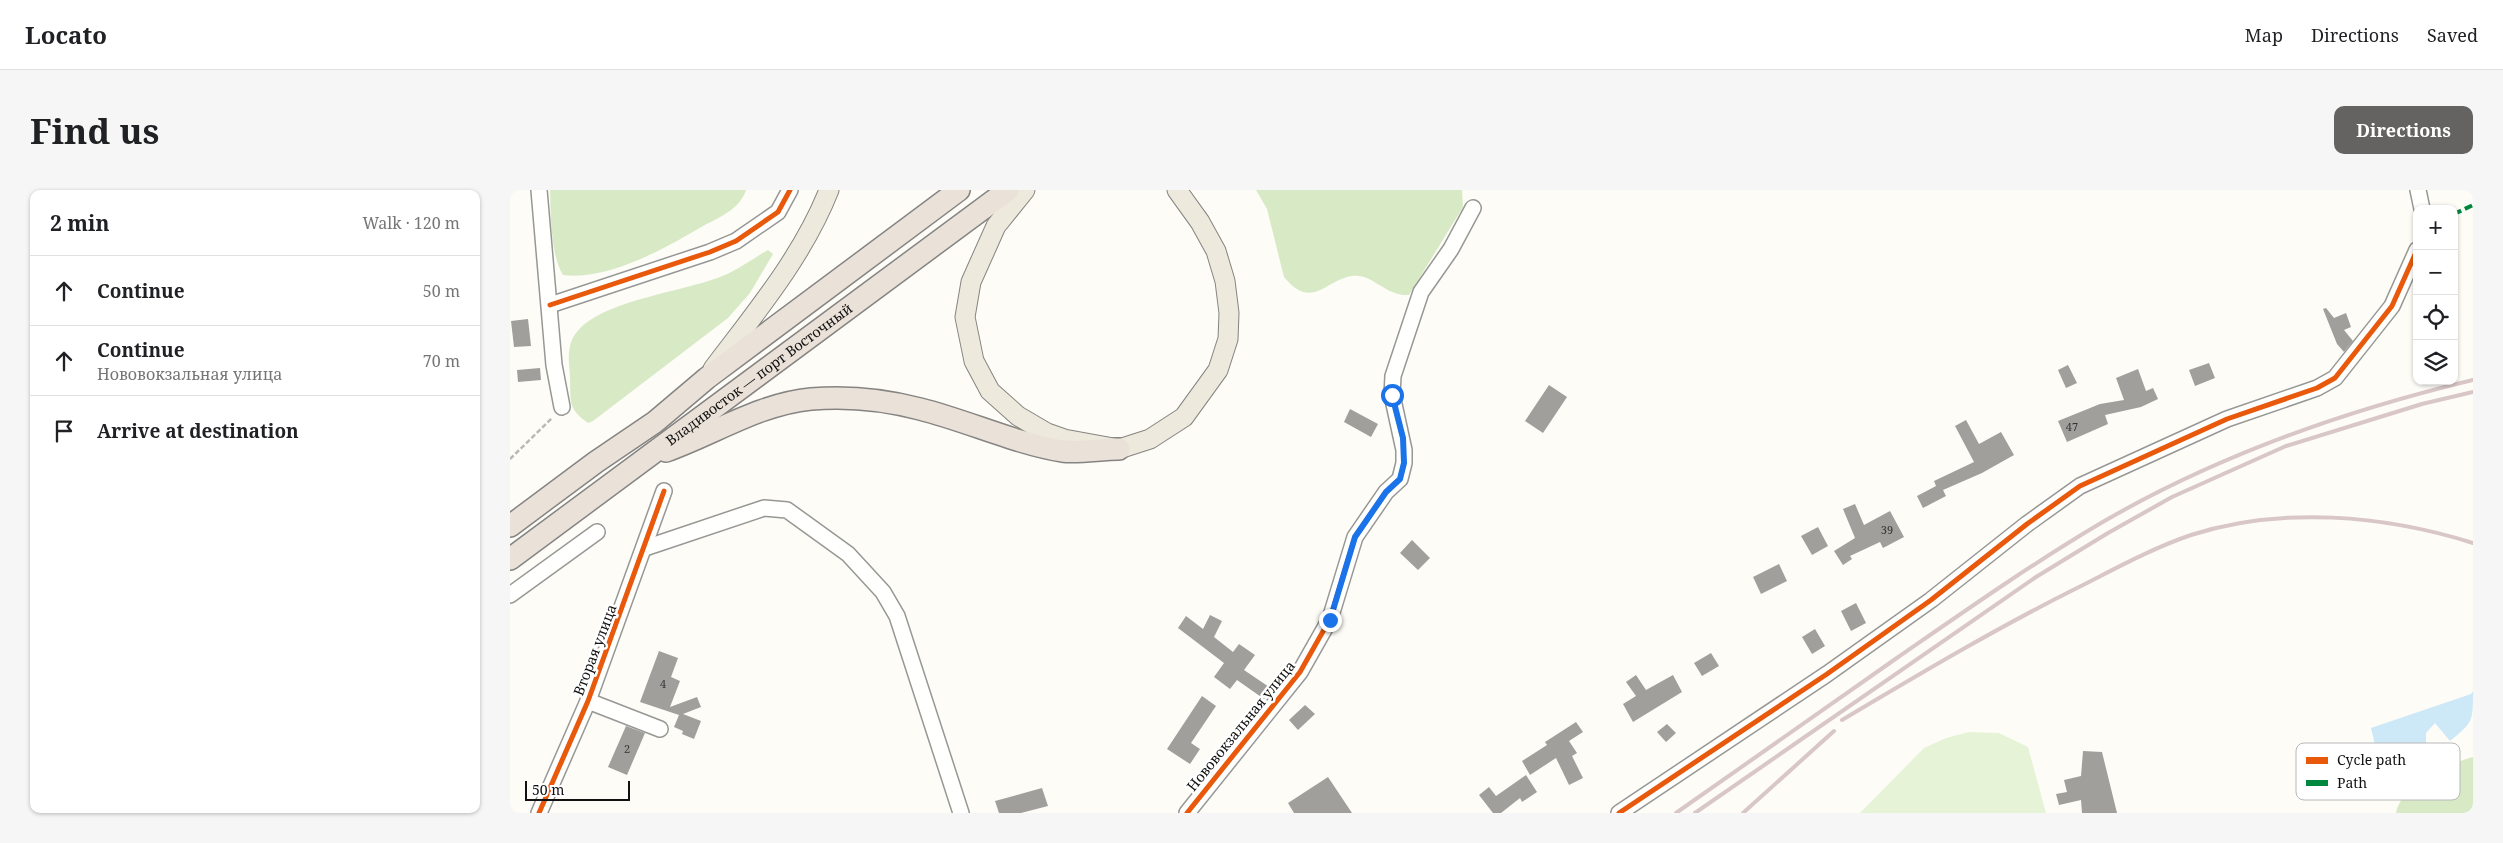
<!DOCTYPE html>
<meta charset="utf-8">
<style>
:root{--surface:#fff;--page:#f6f6f6;--text:#202124;--muted:#757577;--line:#e0e0e0;--accent:#646362}
body{margin:0;font-family:"Noto Serif",serif;background:var(--page);color:var(--text)}
.controls{position:absolute;right:15px;top:15px;display:grid;overflow:hidden;border-radius:10px;box-shadow:0 1px 4px #0004}
.controls button{width:45px;height:45px;display:grid;place-items:center;padding:0;border:0;border-bottom:1px solid var(--line);background:var(--surface);color:var(--text);font:25px sans-serif}
.scale{position:absolute;left:15px;bottom:12px;width:105px;box-sizing:border-box;padding-left:5px;border:2px solid #111;border-top:0;font-size:14px;line-height:18px;white-space:nowrap;color:#111;-webkit-text-stroke:4px #fff;paint-order:stroke}
.stop{position:absolute;width:15px;height:15px;margin:-11px;border:4px solid #1a73e8;border-radius:50%;background:#fff}
.stop.end{background:#1a73e8;border-color:#fff;box-shadow:0 1px 5px #0008}
.list{margin:0;padding:0;list-style:none}
h2{display:flex;justify-content:space-between;align-items:center;height:65px;margin:0;padding:0 20px;font-size:21px}
h2 small{font-size:16px;font-weight:400;color:var(--muted)}
.list li{display:grid;grid-template-columns:32px 1fr auto;gap:15px;align-items:center;box-sizing:border-box;height:70px;padding:0 20px;border-top:1px solid var(--line)}
.list b{display:block;font-size:19px;white-space:nowrap}
.list p{margin:0;font-size:16px;white-space:nowrap;color:var(--muted)}
.list em{font-size:16px;font-style:normal;color:var(--muted)}
.icon{flex:none;width:28px;height:28px;fill:none;stroke:currentColor;stroke-width:2;stroke-linecap:round;stroke-linejoin:round}
.map{position:relative;flex:none;width:1963px;height:623px;overflow:hidden;border-radius:10px}
header{display:flex;align-items:center;gap:30px;box-sizing:border-box;height:70px;padding:0 25px;background:var(--surface);border-bottom:1px solid var(--line)}
header strong{font-size:24px}
nav{display:flex;gap:28px;margin-inline-start:auto;font-size:18px}
.intro{display:flex;align-items:center;justify-content:space-between;box-sizing:border-box;height:120px;padding:0 30px}
h1{margin:0;font-size:35px}
.button{padding:12px 22px;border-radius:10px;background:var(--accent);color:#fff;font-size:18px;font-weight:700}
main{display:flex;gap:30px;padding:0 30px}
aside{flex:1;background:var(--surface);border-radius:10px;box-shadow:0 1px 4px #0004}
.map>svg:first-child{display:block}
</style>
<header>
<strong>Locato</strong>
<nav><a>Map</a><a>Directions</a><a>Saved</a></nav>
</header>
<div class="intro"><h1>Find us</h1><a class="button">Directions</a></div>
<main>
<aside>
<h2>2 min<small>Walk · 120 m</small></h2>
<ul class="list">
<li><svg class="icon" aria-label="ahead" viewBox="0 0 24 24"><path d="M12 20V5M6 11l6-6 6 6"/></svg><div><b>Continue</b></div><em>50 m</em></li>
<li><svg class="icon" aria-label="ahead" viewBox="0 0 24 24"><path d="M12 20V5M6 11l6-6 6 6"/></svg><div><b>Continue</b><p>Нововокзальная улица</p></div><em>70 m</em></li>
<li><svg class="icon" aria-label="arrive" viewBox="0 0 24 24"><path d="M6 21V4h12l-3 4 3 4H6"/></svg><div><b>Arrive at destination</b></div></li>
</ul>
</aside>
<div class="map">
<svg width="1963" height="623" viewBox="0 0 1963 623">
<rect width="100%" height="100%" fill="#fdfcf7"/>
<path fill="#e7f3d7" d="M1459,542L1489,543L1518,557L1536,623H1350L1414,558L1436,548Z"/>
<g fill="#d8eac5">
<path d="M40,0H236C230,19 210,27 193,36C156,58 97,91 53,85C40,64 41,24 40,0Z"/>
<path d="M746,0H952L953,17L899,105C876,107 863,83 842,86C815,90 802,121 774,87L757,19Z"/>
<path d="M258,60L263,64L240,103L218,128L83,231L78,233C57,218 61,211 60,187C59,172 56,156 66,143C92,109 176,102 215,85C229,79 244,68 258,60Z"/>
<path d="M1963,567V623H1886C1889,598 1940,573 1963,567Z"/>
</g>
<path fill="#cde8f7" d="M1963,501C1963,532 1963,532 1940,551L1925,533L1916,543V576H1870L1861,538L1961,504Z"/>
<g fill="#a19f9c">
<path d="M1816,118L1824,128L1836,123L1841,137L1834,140L1843,151L1834,162L1827,154L1813,119Z"/>
<path d="M18,129L21,156L4,157L1,131Z"/>
<path d="M1699,173L1705,188L1685,196L1679,180Z"/>
<path d="M1558,175L1567,193L1556,198L1548,180Z"/>
<path d="M30,178L31,190L8,192L7,180Z"/>
<path d="M1628,179L1636,201L1643,198L1648,209L1631,217L1595,225L1598,234L1557,252L1548,231L1590,214L1614,210L1606,188Z"/>
<path d="M1039,195L1057,207L1033,243L1015,231Z"/>
<path d="M840,219L868,234L861,247L834,232Z"/>
<path d="M1456,230L1469,254L1491,242L1504,265L1472,283L1433,300L1436,306L1413,318L1407,306L1426,296L1424,291L1464,272L1445,236Z"/>
<path d="M1345,314L1354,335L1380,321L1394,347L1373,358L1370,352L1340,366L1342,369L1333,375L1324,361L1345,348L1333,319Z"/>
<path d="M1308,337L1318,356L1302,365L1291,346Z"/>
<path d="M902,350L920,368L908,380L890,363Z"/>
<path d="M1269,374L1277,391L1251,404L1243,387Z"/>
<path d="M1346,413L1356,433L1341,441L1331,421Z"/>
<path d="M700,425L712,431L704,447L723,462L729,454L745,465L734,480L762,499L754,509L727,490L720,499L704,487L714,473L668,438L676,426L693,439Z"/>
<path d="M1305,439L1315,456L1302,464L1292,447Z"/>
<path d="M149,461L168,468L161,487L170,491L160,517L187,507L191,517L173,524L191,531L184,549L172,544L173,541L164,537L169,525L130,512Z"/>
<path d="M1201,463L1209,476L1192,486L1184,473Z"/>
<path d="M1126,485L1136,500L1163,485L1172,502L1123,532L1113,514L1126,506L1116,492Z"/>
<path d="M692,506L706,516L681,553L690,559L680,574L657,559Z"/>
<path d="M795,515L805,524L788,540L779,530Z"/>
<path d="M1066,532L1073,542L1059,551L1067,563L1062,566L1073,588L1059,595L1046,568L1020,585L1012,571L1037,555L1035,552Z"/>
<path d="M1157,534L1166,543L1156,552L1147,542Z"/>
<path d="M116,536L135,543L117,585L98,577Z"/>
<path d="M1573,561L1592,562L1607,623H1572L1571,610L1549,615L1546,604L1557,602L1554,590L1571,586Z"/>
<path d="M1016,585L1027,602L1012,612L1010,608L991,623H983L969,605L979,597L986,606Z"/>
<path d="M818,587L842,623H784L778,613Z"/>
<path d="M532,598L538,616L511,623H489L485,611Z"/>
</g>
<g fill="none" stroke-linecap="round" stroke-linejoin="round">
<defs>
<g id="minor">
<path d="M29,0L44,175L52,217"/>
<path d="M1908,0L1912,19"/>
<path d="M40,115L200,62L226,51L268,22L280,0"/>
<path d="M135,358L254,318L277,320L338,364L373,402L387,426L451,623"/>
<path d="M0,405L87,342"/>
<path d="M78,511L150,539"/>
<path d="M29,623L78,511L154,301"/>
<path d="M677,623L790,482L820,429L845,347L876,302L890,289L894,273V260L882,205L883,186L911,102L941,59L963,18"/>
<path d="M1109,623L1317,484L1421,410L1517,334L1570,296L1717,229L1807,198L1825,188L1882,116L1907,60"/>
</g>
<g id="major">
<path d="M515,0L486,36L461,92L455,127L464,171L480,201L508,226L537,243L554,249L609,259L640,249L674,227L708,180L718,149L719,123L715,91L706,61L690,32L667,0"/>
<path d="M203,179C246,122 293,66 319,0"/>
</g>
<g id="highway">
<path d="M156,261C204,244 249,214 301,209C337,206 376,210 410,219C458,231 504,253 552,261C570,263 591,259 609,259"/>
<path d="M0,336L86,272L145,232L197,188L449,0"/>
<path id="s1" d="M0,369L498,0"/>
</g>
</defs>
<use href="#minor" stroke="#979795" stroke-width="18"/>
<use href="#major" stroke="#858482" stroke-width="21"/>
<use href="#highway" stroke="#858482" stroke-width="24"/>
<path stroke="#b9b9b8" stroke-width="2.5" stroke-dasharray="5 2.5" stroke-linecap="butt" d="M0,269L42,228"/>
<use href="#minor" stroke="#fffffe" stroke-width="15"/>
<use href="#major" stroke="#ede9dc" stroke-width="19"/>
<use href="#highway" stroke="#eae1d8" stroke-width="21"/>
<g stroke="#d9c6c7" stroke-width="4">
<path d="M1332,530C1408,485 1485,439 1565,399C1603,380 1640,359 1681,345C1771,316 1874,325 1963,353"/>
<path d="M1166,623C1239,572 1312,521 1384,470C1452,423 1520,375 1591,333C1706,266 1834,221 1963,190"/>
<path d="M1185,623L1526,387L1598,343L1662,307L1776,256L1912,214L1963,202"/>
<path d="M1233,623L1324,541"/>
</g>
<path stroke="#00873e" stroke-width="4" stroke-dasharray="8 4" stroke-linecap="butt" d="M1944,24L1963,15"/>
<defs>
<g id="cycleway">
<path d="M40,115L200,62L226,51L268,22L280,0"/>
<path d="M29,623L78,511L154,301"/>
<path d="M677,623L790,482L820,429L845,347L876,302"/>
<path d="M1109,623L1317,484L1421,410L1517,334L1570,296L1717,229L1807,198L1825,188L1882,116L1907,60"/>
</g>
</defs>
<use href="#cycleway" stroke="#fff" stroke-width="8"/>
<use href="#cycleway" stroke="#e8590c" stroke-width="5"/>
</g>
<g fill="none" stroke-linecap="round" stroke-linejoin="round">
<path stroke="#1a73e8" stroke-width="6" d="M820,430L845,347L876,302L890,289L894,273L893,248L882,205"/>
</g>
<g text-anchor="middle" stroke-width="5" stroke-linejoin="round" paint-order="stroke">
<g font-size="11" fill="#353434">
<text x="1562" y="241">47</text>
<text x="1377" y="344">39</text>
<text x="153" y="498">4</text>
<text x="117" y="563">2</text>
</g>
<g font-size="14" fill="#111" stroke="#fff">
<text dy="5" stroke="none"><textPath href="#s1" startOffset="310">Владивосток — порт Восточный</textPath></text>
<text transform="translate(85 460) rotate(-69)" y="5">Вторая улица</text>
<text transform="translate(731 536) rotate(-51)" y="5">Нововокзальная улица</text>
</g>
</g>
<rect x="1786" y="553" width="164" height="57" rx="8" fill="#fff" stroke="#b8b8b8" stroke-width="1"/>
<rect x="1796" y="567" width="22" height="7" fill="#e8590c"/>
<rect x="1796" y="590" width="22" height="6" fill="#00873e"/>
<g font-size="14" fill="#111">
<text x="1827" y="575">Cycle path</text>
<text x="1827" y="598">Path</text>
</g>
</svg>
<div class="controls">
<button>+</button>
<button>−</button>
<button><svg class="icon" aria-label="locate" viewBox="0 0 24 24"><circle cx="12" cy="12" r="6"/><path d="M12 2v4M12 18v4M2 12h4M18 12h4"/></svg></button>
<button><svg class="icon" aria-label="layers" viewBox="0 0 24 24"><path d="M12 4l9 5-9 5-9-5zM3 14l9 5 9-5"/></svg></button>
</div>
<div class="scale">50 m</div>
<div class="stop" style="left:882px;top:205px"></div>
<div class="stop end" style="left:820px;top:430px"></div>
</div>
</main>
